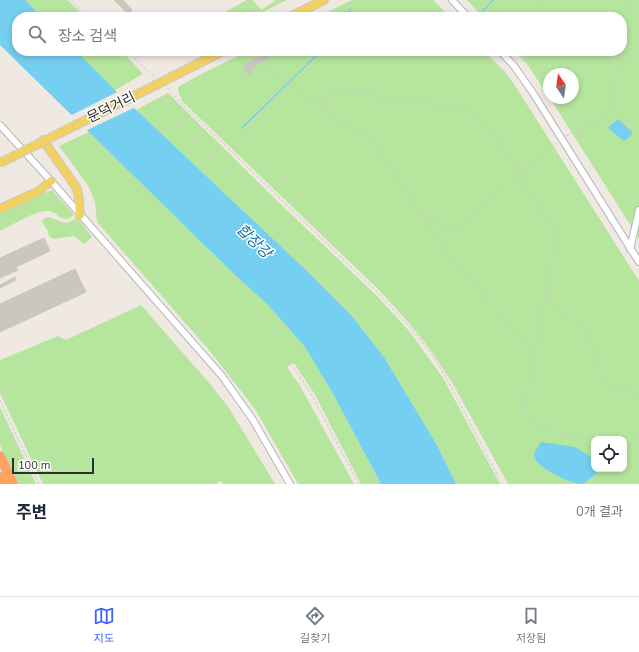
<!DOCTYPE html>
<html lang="ko">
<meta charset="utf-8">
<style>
:root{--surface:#fff;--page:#f2f2f3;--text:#1f2937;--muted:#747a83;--line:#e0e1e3;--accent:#4264fb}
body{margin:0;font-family:Mulish,"Noto Sans KR",sans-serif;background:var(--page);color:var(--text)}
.controls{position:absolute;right:12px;bottom:12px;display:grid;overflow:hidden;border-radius:8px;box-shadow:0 2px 6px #0003}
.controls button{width:36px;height:36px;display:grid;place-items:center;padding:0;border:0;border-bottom:1px solid var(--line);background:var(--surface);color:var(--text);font:20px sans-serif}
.compass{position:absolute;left:543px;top:68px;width:36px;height:36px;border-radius:50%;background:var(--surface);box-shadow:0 2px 6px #0003;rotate:347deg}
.scale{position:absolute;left:12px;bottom:10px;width:82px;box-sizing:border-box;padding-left:4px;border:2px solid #2e2e2e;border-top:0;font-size:11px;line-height:14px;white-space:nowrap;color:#2e2e2e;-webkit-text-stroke:3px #fff;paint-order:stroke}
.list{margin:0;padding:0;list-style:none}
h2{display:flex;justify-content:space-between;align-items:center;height:52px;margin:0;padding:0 16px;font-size:17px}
h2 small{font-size:13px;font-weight:400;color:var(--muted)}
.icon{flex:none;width:22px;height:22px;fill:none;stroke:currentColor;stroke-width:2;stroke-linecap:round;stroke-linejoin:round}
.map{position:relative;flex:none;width:639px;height:484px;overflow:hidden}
.search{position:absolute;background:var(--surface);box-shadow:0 2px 6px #0003;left:12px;right:12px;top:12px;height:44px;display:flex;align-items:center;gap:10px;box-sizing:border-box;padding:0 14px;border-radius:16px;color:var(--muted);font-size:15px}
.sheet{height:112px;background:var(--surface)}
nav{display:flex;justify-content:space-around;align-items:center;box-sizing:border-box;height:56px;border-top:1px solid var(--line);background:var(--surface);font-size:11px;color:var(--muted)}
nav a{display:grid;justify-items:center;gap:2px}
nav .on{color:var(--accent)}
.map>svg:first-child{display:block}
</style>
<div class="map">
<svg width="639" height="484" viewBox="0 0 639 484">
<rect width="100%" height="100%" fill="#efe9e1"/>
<g fill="#b6e59e" fill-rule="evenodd">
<path d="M25,0H68L85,17H42Z"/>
<path d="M247,0H253L261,10L276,0H287L253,17H216Z"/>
<path d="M352,0H433L450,17H317Z"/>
<path d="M467,0H639V239L550,98H573V74H549V97L527,64L515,51H622V17H483Z"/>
<path d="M76,51H122L143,74L115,90Z"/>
<path d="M248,51H484L504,71L514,84L639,281V484H508L453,384L430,349L408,322L379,290L182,101L179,94L178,87L203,73ZM594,439H624V469H594Z"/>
<path d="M168,93L272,196L377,296L409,331L443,378L500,484H456L437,445L384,357L352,316L306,270L136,110Z"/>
<path d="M89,132L236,276L268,305L305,347L332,392L381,484H361L314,393L294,363L287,367L300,386L354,484H298L255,409L209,350L97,222L95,202L89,187L59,146Z"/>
<path d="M52,190L74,215C62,225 59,213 49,211C35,210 13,225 0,231V212Z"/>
<path d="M48,217C61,220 64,228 77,217L92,237L84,244L74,236C67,238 61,237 54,239L49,236L48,231L42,222V220Z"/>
<path d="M141,305L210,384L229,408L275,484H223L221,481L215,484H43L0,393V360L58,336L66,340Z"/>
<path d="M0,407L36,484H18L0,445Z"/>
</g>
<g fill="#75cff0">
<path d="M0,0H25L42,17H17V51H76L115,90L306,270L352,316L384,357L437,445L456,484H381L332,392L305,347L268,305L236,276L0,45Z"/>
<path d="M618,119L632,132L631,136L624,141L608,128Z"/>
<path d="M541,442L575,447L594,459V469H603C596,473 589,481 582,484C572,484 546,471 539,464C536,461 534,456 534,453Z"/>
</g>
<path fill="#efe9e1" d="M119,91L136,107L85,131L70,116Z"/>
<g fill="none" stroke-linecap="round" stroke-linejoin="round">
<g stroke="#75cff0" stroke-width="1.5">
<path d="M483,11L493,0"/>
<path d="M347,17L351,8"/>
<path d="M242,128L321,51"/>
</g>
</g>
<g fill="#cbc7bf" stroke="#cbc5ba">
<path d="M114,0H123L132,10L128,14Z"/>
<path d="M267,52L270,57L250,69L253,73L249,76L243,66Z"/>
<path d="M44,238L50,251L16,267L18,270L0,278V258Z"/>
<path d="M75,269L86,292L0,332V304Z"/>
<path d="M15,277L16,280L0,288V285Z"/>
</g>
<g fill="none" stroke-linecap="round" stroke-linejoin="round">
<defs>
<g id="minor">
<path d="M452,0L468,17"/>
<path d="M500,51L514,66L533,93L639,262"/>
<path d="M0,125L51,181L222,376L253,420L290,484"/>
<path d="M630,249L639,210"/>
</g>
<g id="major">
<path d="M290,17L324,0"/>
<path d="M158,84L223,51"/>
<path d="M43,140L76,187C80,195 79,205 80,215"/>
<path d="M0,209L39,191L51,181"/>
</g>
<g id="highway">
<path d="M0,456L13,484"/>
<path d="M0,477L3,484"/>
</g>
</defs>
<use href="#minor" stroke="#b4b7c1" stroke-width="8"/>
<use href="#major" stroke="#c9c9c9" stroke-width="10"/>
<use href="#highway" stroke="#c9c9c9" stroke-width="11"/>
<g stroke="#c9c9c9" stroke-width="1" stroke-dasharray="3 2" stroke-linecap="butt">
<path d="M71,0L88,17"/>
<path d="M534,17L540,12L541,0"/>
<path d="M622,46L631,0"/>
<path d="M126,51L156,78"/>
<path d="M266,69L325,109"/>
<path d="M167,88L180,102L377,292L407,324L429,350L446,377L502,484"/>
<path d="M566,136L603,117L609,112L621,51"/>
<path d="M422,215C438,225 452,231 470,220L523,170L557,143"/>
<path d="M547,297L560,311L586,331L593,348L597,368L603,377L614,386L639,396"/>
<path d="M535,352L457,266L368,135C357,126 343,127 331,119C321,112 324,95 336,91C339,91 343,91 345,91L447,106L467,111L480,119L490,129L549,222L553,230L554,250L526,398L527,410L533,422L542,428L594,442"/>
<path d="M294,368L310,392L359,484"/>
<path d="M0,400L39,484"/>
<path d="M624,445L629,444L639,436"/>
</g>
<use href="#minor" stroke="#fff" stroke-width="6"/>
<use href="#major" stroke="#f2d163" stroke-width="8"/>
<use href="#highway" stroke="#ffa35c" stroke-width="9"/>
<defs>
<path id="major-bridge" d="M0,163L158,84"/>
</defs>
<use href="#major-bridge" stroke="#c9c9c9" stroke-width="10" stroke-linecap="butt"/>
<use href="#major-bridge" stroke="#f2d163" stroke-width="8"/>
</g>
<g text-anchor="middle" stroke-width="3" stroke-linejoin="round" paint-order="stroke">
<g font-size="14" fill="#2e2e2e" stroke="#fff">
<text transform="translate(111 107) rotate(-26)" y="5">문덕거리</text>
</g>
<g font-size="15" font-style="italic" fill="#0d6fa3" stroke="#fff">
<text transform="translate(254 241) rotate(44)" y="5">합장강</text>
</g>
</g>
</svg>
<div class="controls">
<button><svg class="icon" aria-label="locate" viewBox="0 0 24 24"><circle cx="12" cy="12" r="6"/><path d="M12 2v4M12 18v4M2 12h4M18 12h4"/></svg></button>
</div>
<svg class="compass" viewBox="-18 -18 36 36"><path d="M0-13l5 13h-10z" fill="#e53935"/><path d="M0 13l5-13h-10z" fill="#747a83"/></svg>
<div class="scale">100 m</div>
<div class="search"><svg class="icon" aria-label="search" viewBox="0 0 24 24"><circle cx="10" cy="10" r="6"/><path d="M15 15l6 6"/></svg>장소 검색</div>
</div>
<section class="sheet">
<h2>주변<small>0개 결과</small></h2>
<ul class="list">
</ul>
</section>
<nav>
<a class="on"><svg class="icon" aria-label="map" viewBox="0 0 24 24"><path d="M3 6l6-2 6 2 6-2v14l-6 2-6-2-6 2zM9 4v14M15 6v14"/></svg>지도</a>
<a><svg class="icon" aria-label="directions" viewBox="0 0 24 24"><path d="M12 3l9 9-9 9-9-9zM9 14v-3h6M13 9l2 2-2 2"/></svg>길찾기</a>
<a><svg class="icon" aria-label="saved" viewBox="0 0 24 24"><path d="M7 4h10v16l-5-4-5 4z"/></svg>저장됨</a>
</nav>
